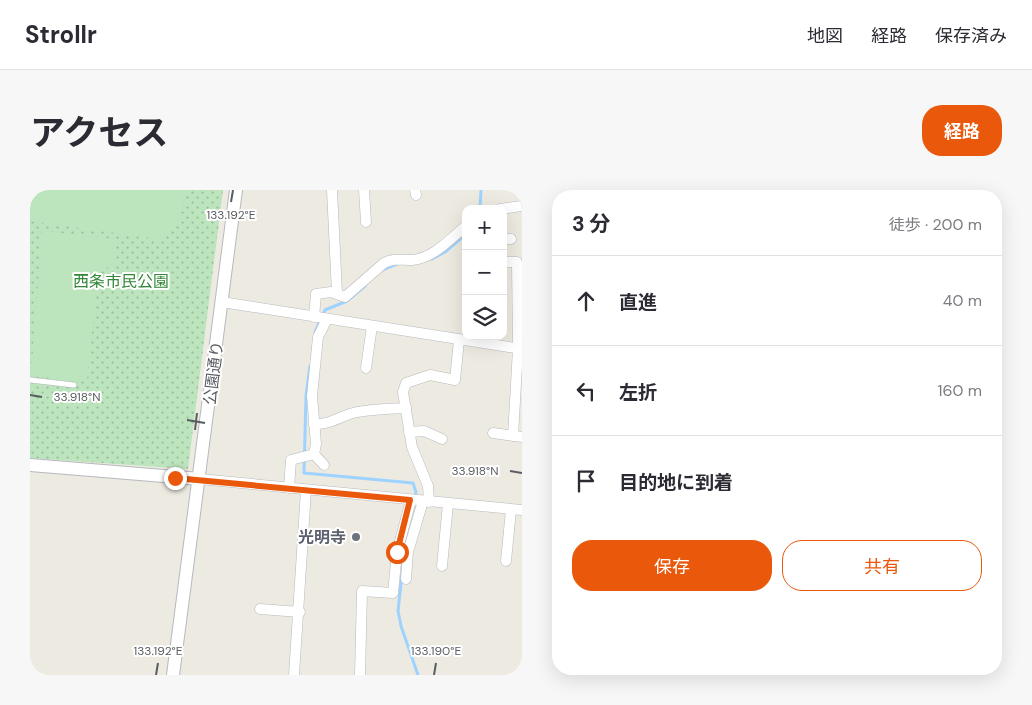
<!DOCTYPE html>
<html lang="ja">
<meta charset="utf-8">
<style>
:root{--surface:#fff;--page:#f7f7f7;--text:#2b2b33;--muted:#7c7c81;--line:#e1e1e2;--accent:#ea580c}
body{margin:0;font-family:"DM Sans","Noto Sans JP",sans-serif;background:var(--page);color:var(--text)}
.controls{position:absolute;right:15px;top:15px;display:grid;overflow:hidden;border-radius:10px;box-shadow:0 5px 20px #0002}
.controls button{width:45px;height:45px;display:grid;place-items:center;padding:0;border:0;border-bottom:1px solid var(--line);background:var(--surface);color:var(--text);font:25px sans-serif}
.stop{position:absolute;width:15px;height:15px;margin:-11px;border:4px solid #ea580c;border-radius:50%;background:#fff}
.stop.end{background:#ea580c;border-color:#fff;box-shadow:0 1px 5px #0008}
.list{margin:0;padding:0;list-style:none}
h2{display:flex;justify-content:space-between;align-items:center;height:65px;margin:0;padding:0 20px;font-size:21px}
h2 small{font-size:16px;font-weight:400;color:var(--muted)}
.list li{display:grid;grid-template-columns:32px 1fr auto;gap:15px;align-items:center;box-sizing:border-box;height:90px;padding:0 20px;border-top:1px solid var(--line)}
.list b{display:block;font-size:19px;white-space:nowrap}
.list em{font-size:16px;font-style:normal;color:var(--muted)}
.actions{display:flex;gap:10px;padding:15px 20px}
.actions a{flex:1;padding:11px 0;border:1px solid var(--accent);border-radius:20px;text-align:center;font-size:18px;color:var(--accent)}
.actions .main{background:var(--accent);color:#fff}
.icon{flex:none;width:28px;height:28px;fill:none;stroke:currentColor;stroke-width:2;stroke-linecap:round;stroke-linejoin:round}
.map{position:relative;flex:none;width:492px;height:485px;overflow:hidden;border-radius:20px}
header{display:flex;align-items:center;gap:30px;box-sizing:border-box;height:70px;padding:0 25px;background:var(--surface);border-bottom:1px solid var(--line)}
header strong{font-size:24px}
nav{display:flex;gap:28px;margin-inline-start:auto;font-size:18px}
.intro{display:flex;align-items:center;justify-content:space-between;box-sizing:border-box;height:120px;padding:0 30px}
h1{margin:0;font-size:35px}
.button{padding:12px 22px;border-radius:20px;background:var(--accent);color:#fff;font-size:18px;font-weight:700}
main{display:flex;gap:30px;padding:0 30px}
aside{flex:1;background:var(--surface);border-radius:20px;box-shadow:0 5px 20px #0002}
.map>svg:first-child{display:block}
</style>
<header>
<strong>Strollr</strong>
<nav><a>地図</a><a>経路</a><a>保存済み</a></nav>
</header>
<div class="intro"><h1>アクセス</h1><a class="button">経路</a></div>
<main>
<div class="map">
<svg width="492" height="485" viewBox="0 0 492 485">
<defs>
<pattern id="green-dots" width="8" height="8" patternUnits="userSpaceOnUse" patternTransform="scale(1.25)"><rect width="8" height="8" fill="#bce5bd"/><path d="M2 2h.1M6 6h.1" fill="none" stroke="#9cbd9d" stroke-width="1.8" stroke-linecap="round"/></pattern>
</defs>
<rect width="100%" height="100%" fill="#edeae1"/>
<path fill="url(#green-dots)" d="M0,0H193L158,279L0,268Z"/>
<g fill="#bce5bd">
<path d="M2,0H155C152,26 152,36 127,49L0,31Z"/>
<path d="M12,41L86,49L83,78L69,77L57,191L1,186Z"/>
</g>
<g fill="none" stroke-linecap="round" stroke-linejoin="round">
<g stroke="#9ed3ff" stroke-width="3">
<path d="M450,19L451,0"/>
<path d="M402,69L415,62L436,44"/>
<path d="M352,80L367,74"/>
<path d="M285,142L295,120L317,111L335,96"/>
<path d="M280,176L276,206L274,283L383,293L386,302L384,309"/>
<path d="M376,349L368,421L371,436L388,485"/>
</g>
<defs>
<path id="service" d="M0,190L44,195"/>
<g id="minor">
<path d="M302,0L307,103"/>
<path d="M334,0L336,32"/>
<path d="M385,0L386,5"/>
<path d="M470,19L492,16"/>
<path d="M473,49H481"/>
<path d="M473,72H487L488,159L483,246"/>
<path d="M192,112L492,159"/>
<path d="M284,127L286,104L301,102L315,107L354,73C364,68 371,70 382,70C404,68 420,49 436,36"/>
<path d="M336,178L342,136"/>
<path d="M284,234C299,235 309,227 323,223C340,219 358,219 376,218"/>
<path d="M379,242L394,241L412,249"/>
<path d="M463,243L492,247"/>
<path d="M284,264L294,275"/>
<path d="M170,289L492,320"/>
<path d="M259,298L261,270L284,264L286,254L282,206L288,147L297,129"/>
<path d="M399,312L398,296L382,257L373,202L376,193L400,185L425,190L429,150"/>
<path d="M476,371L481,320"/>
<path d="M412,376L418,314"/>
<path d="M376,389L378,362L393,311"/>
<path d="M230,419L270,422"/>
<path d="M264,485L276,300"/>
<path d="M330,485L332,401L363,403L367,362L381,310"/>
</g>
<g id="tertiary">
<path d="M0,275L170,289"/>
<path d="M143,485L206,0"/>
</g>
</defs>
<use href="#service" stroke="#b6b9be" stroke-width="6"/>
<use href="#minor" stroke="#b6b9be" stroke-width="11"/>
<use href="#tertiary" stroke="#b6b9be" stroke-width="14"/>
<use href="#service" stroke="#fff" stroke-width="5"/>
<use href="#minor" stroke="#fff" stroke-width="10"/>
<use href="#tertiary" stroke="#fff" stroke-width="12"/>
</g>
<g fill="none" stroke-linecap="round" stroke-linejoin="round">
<path stroke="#ea580c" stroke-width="6" d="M145,288L380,310L367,362"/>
</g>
<path fill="none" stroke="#595d62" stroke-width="2" d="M201,12L203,0M0,205L12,207M157,230L175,233M165,240L167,223M480,281L492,283M126,485L128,473M404,485L406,473"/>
<circle fill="#6b7280" stroke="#fff" stroke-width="2" cx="326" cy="347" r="5"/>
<g text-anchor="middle" stroke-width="4" stroke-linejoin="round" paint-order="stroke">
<g font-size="16" fill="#338739" stroke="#fff">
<text x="91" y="97">西条市民公園</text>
</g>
<g font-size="16" fill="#595d62" stroke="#fff">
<text transform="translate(183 183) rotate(-83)" y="6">公園通り</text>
</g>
<g font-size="16" font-weight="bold" fill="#5b616d" stroke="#fff" text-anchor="end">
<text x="316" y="353">光明寺</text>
</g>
</g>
<g font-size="12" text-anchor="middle" fill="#595d62" stroke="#fff" stroke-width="4" stroke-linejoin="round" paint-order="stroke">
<text x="201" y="29">133.192°E</text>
<text x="47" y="211">33.918°N</text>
<text x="445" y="285">33.918°N</text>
<text x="128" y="465">133.192°E</text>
<text x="406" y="465">133.190°E</text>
</g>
</svg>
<div class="controls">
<button>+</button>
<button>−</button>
<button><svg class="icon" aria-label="layers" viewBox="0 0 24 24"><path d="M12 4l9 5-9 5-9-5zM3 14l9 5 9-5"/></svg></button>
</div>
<div class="stop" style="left:367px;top:362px"></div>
<div class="stop end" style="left:145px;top:288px"></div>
</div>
<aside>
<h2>3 分<small>徒歩 · 200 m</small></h2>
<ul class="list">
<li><svg class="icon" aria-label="ahead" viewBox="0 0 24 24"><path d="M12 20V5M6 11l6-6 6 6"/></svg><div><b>直進</b></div><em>40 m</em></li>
<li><svg class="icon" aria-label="left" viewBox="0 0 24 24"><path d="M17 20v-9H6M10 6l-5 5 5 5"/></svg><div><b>左折</b></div><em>160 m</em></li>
<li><svg class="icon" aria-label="arrive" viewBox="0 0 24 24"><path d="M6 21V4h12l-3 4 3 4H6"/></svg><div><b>目的地に到着</b></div></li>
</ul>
<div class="actions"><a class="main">保存</a><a>共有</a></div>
</aside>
</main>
